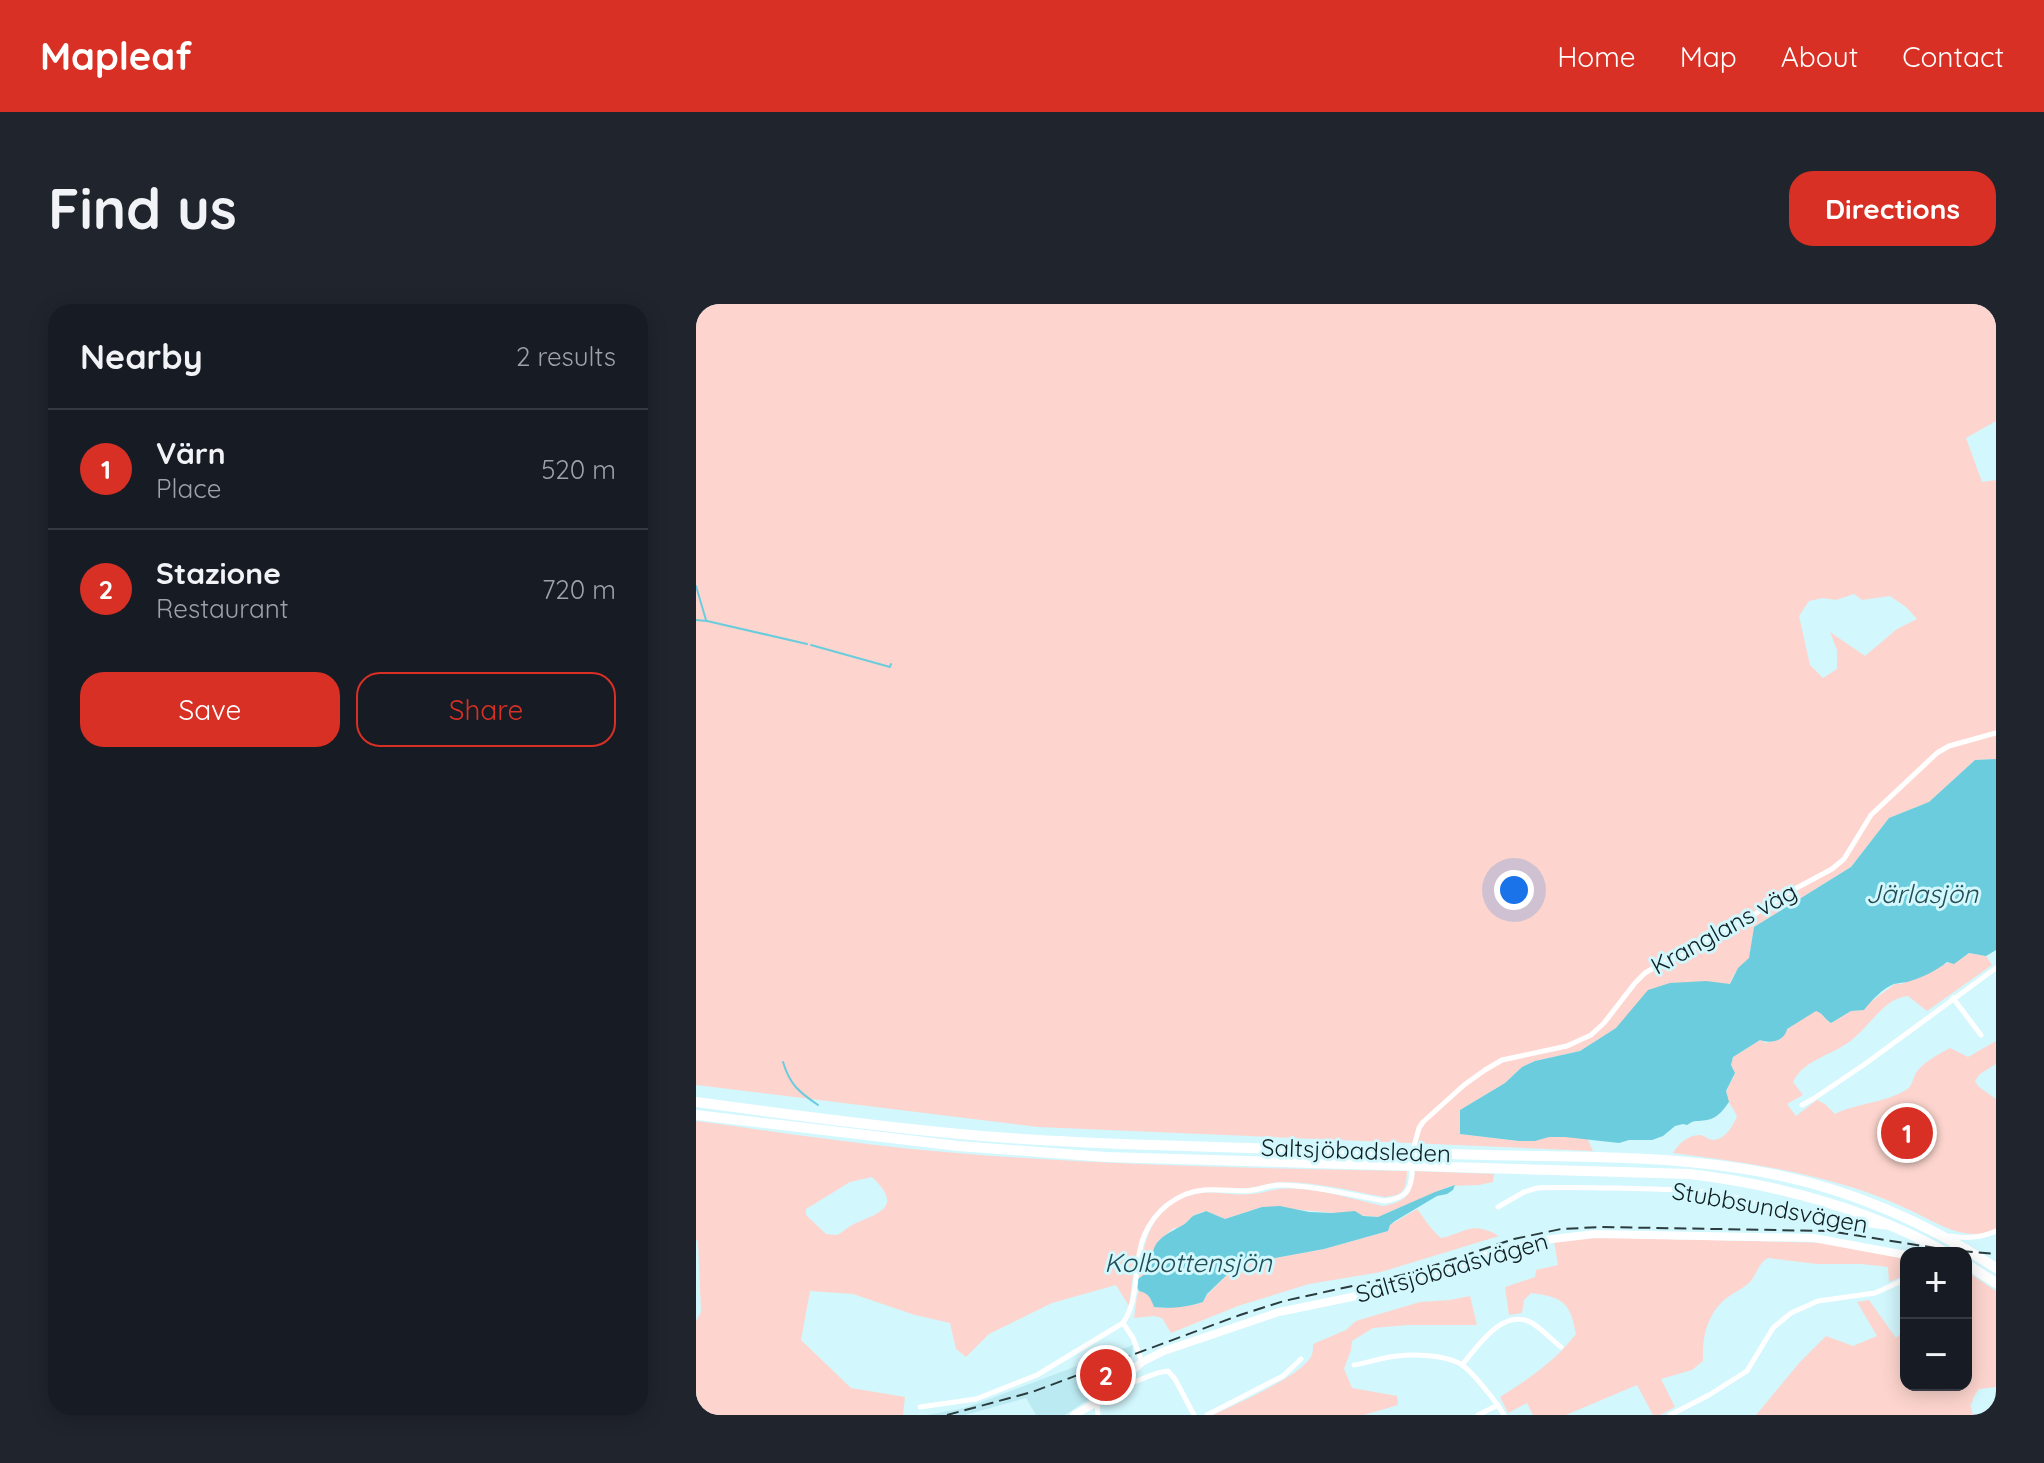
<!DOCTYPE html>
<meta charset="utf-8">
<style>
:root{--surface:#171b24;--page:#20242c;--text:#f1f3f6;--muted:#9ea1a6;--line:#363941;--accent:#d93025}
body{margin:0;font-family:Quicksand,sans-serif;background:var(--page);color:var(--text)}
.controls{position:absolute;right:24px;bottom:24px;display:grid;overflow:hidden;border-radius:16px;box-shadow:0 4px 20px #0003}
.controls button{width:72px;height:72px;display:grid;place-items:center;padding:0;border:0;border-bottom:2px solid var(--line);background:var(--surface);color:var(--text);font:40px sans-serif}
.you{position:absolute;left:818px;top:586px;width:28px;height:28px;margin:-20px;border:6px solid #fff;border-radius:50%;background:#1a73e8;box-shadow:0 0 0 12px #1a73e833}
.badge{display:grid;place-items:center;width:52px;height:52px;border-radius:50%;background:var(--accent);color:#fff;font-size:26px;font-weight:700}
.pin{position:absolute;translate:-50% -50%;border:4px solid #fff;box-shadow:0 2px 8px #0006}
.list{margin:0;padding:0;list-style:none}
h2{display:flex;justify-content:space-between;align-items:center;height:104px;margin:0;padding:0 32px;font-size:34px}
h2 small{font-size:26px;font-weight:400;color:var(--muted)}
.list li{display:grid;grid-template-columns:52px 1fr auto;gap:24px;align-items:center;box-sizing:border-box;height:120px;padding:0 32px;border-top:2px solid var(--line)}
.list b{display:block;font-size:30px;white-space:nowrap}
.list p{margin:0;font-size:26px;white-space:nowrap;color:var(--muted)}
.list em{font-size:26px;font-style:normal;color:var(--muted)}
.actions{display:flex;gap:16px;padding:24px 32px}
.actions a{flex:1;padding:18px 0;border:2px solid var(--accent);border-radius:24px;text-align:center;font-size:28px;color:var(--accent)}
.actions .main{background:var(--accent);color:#fff}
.map{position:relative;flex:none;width:1300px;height:1111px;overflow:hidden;border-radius:24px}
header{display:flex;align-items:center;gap:48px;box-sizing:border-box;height:112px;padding:0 40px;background:var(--accent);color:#fff}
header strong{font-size:38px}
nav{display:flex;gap:44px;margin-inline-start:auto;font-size:28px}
.intro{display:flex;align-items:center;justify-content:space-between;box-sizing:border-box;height:192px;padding:0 48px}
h1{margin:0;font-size:56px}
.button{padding:20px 36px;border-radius:24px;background:var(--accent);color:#fff;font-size:28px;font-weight:700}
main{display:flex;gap:48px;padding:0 48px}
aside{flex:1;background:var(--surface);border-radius:24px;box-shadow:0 4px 20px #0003}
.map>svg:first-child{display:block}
</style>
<header>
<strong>Mapleaf</strong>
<nav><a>Home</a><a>Map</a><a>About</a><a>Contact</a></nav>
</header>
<div class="intro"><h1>Find us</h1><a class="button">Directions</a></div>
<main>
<aside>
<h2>Nearby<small>2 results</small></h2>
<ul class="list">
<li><span class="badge">1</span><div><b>Värn</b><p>Place</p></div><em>520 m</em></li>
<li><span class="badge">2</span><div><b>Stazione</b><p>Restaurant</p></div><em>720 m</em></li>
</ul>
<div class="actions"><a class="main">Save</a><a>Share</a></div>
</aside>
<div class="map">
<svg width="1300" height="1111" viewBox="0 0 1300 1111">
<rect width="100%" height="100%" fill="#d2f7fd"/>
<path fill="#bceaf2" d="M437,1041L436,1054L423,1070L399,1091L369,1111H340L330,1094L269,1111H231L264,1105L280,1100Z"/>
<g fill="#fdd5ce" fill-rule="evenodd">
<path d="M0,0H1300V117L1270,134L1286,178L1300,176V455L1279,456L1233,498L1193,514L1155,563L1058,623L1053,655C1044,662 1038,668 1034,680L932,712L920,724L884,747L839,757L826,763L809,779L764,806V830L823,837L871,828L891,834L897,847L342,823L0,781ZM1158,290L1166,296L1194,292L1210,303L1221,315L1201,325L1169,352L1134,328L1141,346V365L1127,374L1114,361L1103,312L1113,297L1127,294L1140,296Z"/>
<path d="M1273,649L1290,652L1296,661L1231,707L1212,692C1190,693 1174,721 1158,734C1141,750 1107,755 1097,778L1107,791L1091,800L1100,812L1121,796L1129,800L1139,810C1161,799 1189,799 1210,786C1218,781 1216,772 1223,765C1231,756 1243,750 1254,744L1272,753L1300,737V760L1284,770L1279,777L1283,783L1300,795V925C1273,939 1244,921 1220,909C1144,871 1060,860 977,849C982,840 993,830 1005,831C1009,832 1013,836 1017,836C1029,836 1037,821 1041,813C1039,805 1029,796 1030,788C1032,782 1037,775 1039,769L1035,761L1037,753L1064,736L1070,739L1085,735L1091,725L1120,706C1127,709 1128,715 1135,719L1155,707L1168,706L1173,699L1199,680H1205L1233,669L1238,664L1266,654Z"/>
<path d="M0,817C68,826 137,837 206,844C373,861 543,864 711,867C710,885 709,891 689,893C655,887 621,878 586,878C574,878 562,884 550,884C536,885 521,883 507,884C501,884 495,887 489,889C441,905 439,959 433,1002L420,981L356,999L293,1030L270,1053L260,1045L254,1019L219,1011L157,990L114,987L105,1036L155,1084L209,1093L207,1111H0V1017L5,1008L2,937L0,936ZM176,873C207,903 185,908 158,920C152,923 147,928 141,931L130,930L110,911V905L154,878Z"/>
<path d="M719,867L798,870L797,878L783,881L754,882L682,913L574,903H566L529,915L510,907L498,911L485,923L478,924L462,937L456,965L443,975C447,934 458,896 505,889C521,887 538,892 554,890C564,890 574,886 584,885C616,882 656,895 687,902C710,898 717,890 719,867Z"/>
<path d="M721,905C729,915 734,925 745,934C770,929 775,916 803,932L685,968L613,980L542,1002L475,1029L466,1014L458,1012L438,1014L441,992L443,987L449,988L464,1004L498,1001L507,998L511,991L537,965L551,958L567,953L579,954L628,945L692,927L694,921Z"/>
<path d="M886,933L1132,939L1210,955V971L1193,978L1192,963L1165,960H1121L1072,954C1062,959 1061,971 1053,979C1045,986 1034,990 1026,998C1010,1014 1006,1035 1007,1057L996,1066L965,1075L979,1103L964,1111H957L941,1081L870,1111H837L831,1099L812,1109L804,1093C833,1075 859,1057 880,1030C874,997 866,993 835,989L828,996L826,1009L813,1011L809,983L839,973L840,966L862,961L858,937Z"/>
<path d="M1270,967L1300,987V1083L1283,1085L1277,1094L1276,1100L1274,1099L1277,1111H1060L1104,1058L1130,1032L1157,1042L1181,1032L1161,998L1173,996L1200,1034L1210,1025V1081H1270V981L1276,979L1270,971Z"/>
<path d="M774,992L781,1021H712L677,1024L656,1037L655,1046L648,1065L656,1084L701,1092L702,1101L668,1111H517C540,1100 603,1073 615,1053C617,1049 617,1045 617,1040L650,1026L660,1017L724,998L754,996Z"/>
</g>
<g fill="#6accdc">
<path d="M1300,455V646L1290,652L1273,649L1258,660L1251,658C1242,666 1223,675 1211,678C1206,679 1202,679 1198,680C1187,684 1175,697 1168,706L1155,707L1135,719C1128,715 1127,709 1120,707L1091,725C1089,737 1074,740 1064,736L1037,753L1035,761L1039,769L1030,787L1033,798C1027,806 1022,814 1011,816C1001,818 999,815 991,821L987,820L979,822L967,832L956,836H933L923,839L869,833H853L839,837H823L764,830V806L809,779L826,763L839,757L884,747L920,724L952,686L974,679L1010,677L1034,680L1042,664L1053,654L1058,623L1155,563L1193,514L1233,498L1279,456Z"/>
<path d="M759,881L757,886L751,890L741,892L699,917L694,921L692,927L628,945L579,954L567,953L551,958L537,965L511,990L507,998C492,1003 473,1005 458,1003C455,995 453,989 443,987L441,983L442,975L456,965C454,936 466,933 487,921C491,919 494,914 497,912C498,911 509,908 510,907L529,915L566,903L584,902L613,908L636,909L659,907L667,912L682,913L739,888Z"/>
</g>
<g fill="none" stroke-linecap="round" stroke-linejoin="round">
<g stroke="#6accdc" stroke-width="2">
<path d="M0,282L10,316"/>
<path d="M0,316L11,317L111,340"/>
<path d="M115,341L194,363L195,360"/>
<path d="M87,758C94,781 103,788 122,801"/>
</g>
<g stroke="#fff" stroke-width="5">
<path d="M1257,694L1285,731"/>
<path d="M1106,801L1117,795L1169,760L1300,664"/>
<path d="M718,842L723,824L727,818L768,781L789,766L806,756L871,742L895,731L908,719L939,679L949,669L968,658L988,651L1024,628L1048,617L1095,587L1136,565L1148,555L1175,511L1241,449L1253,442L1300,429"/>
<path d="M802,903L828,888L841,884C868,883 895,884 922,884C971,886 1036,883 1079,908L1189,923"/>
<path d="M1254,932C1271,935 1285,934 1300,927"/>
<path d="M446,1058L437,1034L427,1019C445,992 436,961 448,932C458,907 482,888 508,886C522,885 537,887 551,887C563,886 575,880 587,881C621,882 655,891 689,897C709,894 715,888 716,868"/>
<path d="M658,1061C673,1059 686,1053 701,1052C719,1050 746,1051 763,1059C775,1065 801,1099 808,1111"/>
<path d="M766,1061C782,1042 807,1003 836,1019C846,1025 856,1036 865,1043"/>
<path d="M424,1077L428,1080C443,1079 456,1068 472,1067L479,1075L498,1111"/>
<path d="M401,1099L402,1111"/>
<path d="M224,1103L280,1095L341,1071L427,1019"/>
<path d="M511,1111L587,1072L605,1055"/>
<path d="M782,1111L802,1101"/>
<path d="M974,1111L1013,1091L1051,1067L1077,1024L1095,1009L1122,997L1179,989L1210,975"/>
</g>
<path stroke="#fff" stroke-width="8" d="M378,1111L401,1098L446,1058L468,1047L583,1008L680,988L788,952L848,936L899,930L1118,934L1210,951"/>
<g stroke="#fff" stroke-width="10">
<path d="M0,798C88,810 176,822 264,830C328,836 393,839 457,841C568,845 678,848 789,851C873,853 959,851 1042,864C1134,877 1222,913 1300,964"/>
<path d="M0,811L262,842L410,853L994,870C1084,881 1171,904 1251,949"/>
<path d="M1270,960L1300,979"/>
</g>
<path stroke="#2b3c3f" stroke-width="2" stroke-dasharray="12 6" stroke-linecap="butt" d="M251,1111L336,1088L544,1011L588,997L715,969L818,935L865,925L906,923L1133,927L1252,946L1300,950"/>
</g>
<g text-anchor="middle" stroke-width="6" stroke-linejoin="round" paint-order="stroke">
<g font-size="24" fill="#101e20" stroke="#d2f7fd">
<text transform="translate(1028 625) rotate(-29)" y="8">Kranglans väg</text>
<text transform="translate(660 847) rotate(2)" y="8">Saltsjöbadsleden</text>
<text transform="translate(1074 904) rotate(10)" y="8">Stubbsundsvägen</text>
<text transform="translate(756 964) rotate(-16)" y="8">Saltsjöbadsvägen</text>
</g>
<g font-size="26" font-style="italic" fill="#214d54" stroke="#d2f7fd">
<text x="1226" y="599">Järlasjön</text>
<text x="492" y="968">Kolbottensjön</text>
</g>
</g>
</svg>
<div class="controls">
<button>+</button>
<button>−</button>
</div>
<div class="you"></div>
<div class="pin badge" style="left:1211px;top:829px">1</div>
<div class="pin badge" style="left:410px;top:1071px">2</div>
</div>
</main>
